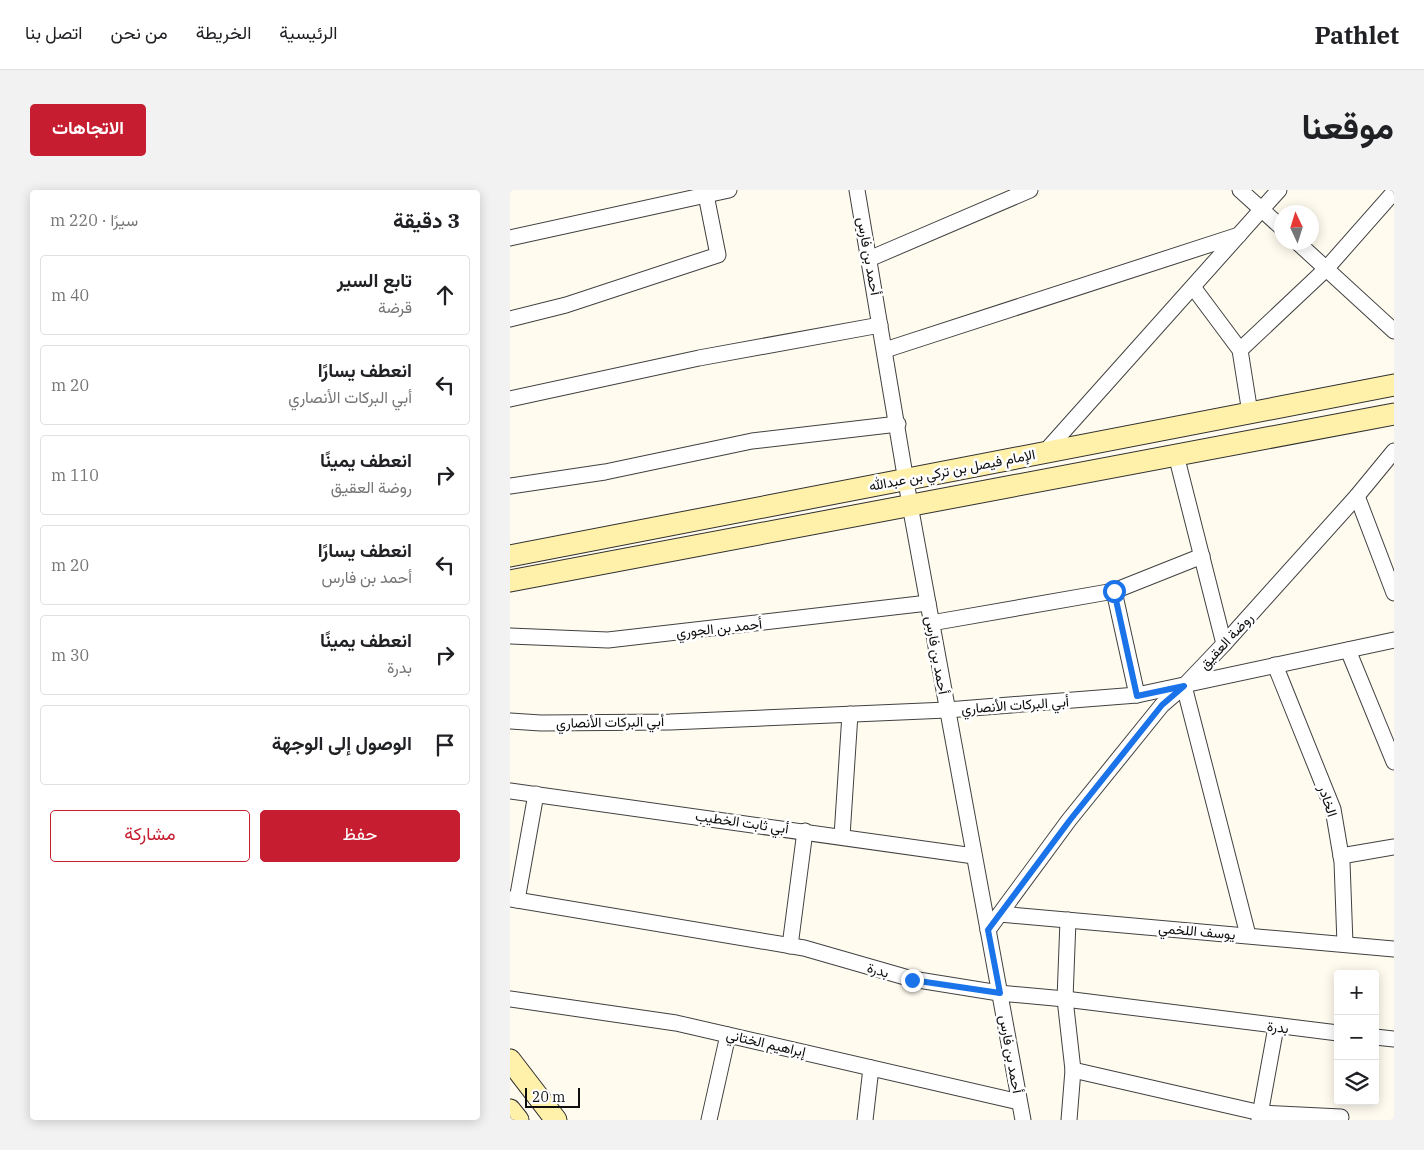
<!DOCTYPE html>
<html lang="ar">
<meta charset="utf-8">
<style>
:root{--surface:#fff;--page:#f2f2f2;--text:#202124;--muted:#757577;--line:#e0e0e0;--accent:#c71d30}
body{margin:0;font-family:"IBM Plex Serif",Vazirmatn,serif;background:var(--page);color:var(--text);direction:rtl}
.controls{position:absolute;right:15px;bottom:15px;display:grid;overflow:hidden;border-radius:5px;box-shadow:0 2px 12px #0003}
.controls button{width:45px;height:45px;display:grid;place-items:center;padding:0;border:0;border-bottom:1px solid var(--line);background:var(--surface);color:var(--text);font:25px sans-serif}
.compass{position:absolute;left:764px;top:15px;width:45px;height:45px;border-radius:50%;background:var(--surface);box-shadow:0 2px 12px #0003;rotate:356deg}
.scale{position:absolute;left:15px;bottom:12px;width:55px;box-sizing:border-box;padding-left:5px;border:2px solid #0e0e0e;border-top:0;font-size:14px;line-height:18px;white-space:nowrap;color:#0e0e0e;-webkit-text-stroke:4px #fff;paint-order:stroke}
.stop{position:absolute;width:15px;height:15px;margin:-11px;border:4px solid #1a73e8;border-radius:50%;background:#fff}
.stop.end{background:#1a73e8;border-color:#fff;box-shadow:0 1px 5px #0008}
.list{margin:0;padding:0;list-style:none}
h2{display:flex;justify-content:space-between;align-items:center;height:65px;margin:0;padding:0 20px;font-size:21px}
h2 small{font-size:16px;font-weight:400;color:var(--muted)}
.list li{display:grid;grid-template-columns:32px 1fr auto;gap:15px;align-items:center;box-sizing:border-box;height:80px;margin:0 10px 10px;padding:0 10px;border:1px solid var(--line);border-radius:5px}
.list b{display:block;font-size:19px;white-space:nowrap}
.list p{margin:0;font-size:16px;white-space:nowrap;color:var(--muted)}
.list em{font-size:16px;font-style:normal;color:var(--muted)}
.actions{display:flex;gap:10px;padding:15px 20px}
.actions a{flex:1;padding:11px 0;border:1px solid var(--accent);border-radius:5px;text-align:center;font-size:18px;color:var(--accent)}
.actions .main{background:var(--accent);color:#fff}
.icon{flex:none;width:28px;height:28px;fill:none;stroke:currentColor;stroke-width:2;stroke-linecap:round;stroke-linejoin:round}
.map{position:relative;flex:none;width:884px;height:930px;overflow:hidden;direction:ltr;border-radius:5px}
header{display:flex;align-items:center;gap:30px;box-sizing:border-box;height:70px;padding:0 25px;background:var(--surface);border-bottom:1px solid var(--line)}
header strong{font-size:24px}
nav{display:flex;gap:28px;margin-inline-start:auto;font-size:18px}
.intro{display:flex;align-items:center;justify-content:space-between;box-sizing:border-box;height:120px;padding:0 30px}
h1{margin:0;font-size:35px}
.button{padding:12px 22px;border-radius:5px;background:var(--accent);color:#fff;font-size:18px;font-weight:700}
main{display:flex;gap:30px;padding:0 30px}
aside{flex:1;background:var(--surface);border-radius:5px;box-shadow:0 2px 12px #0003}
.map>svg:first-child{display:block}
</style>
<header>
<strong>Pathlet</strong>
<nav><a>الرئيسية</a><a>الخريطة</a><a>من نحن</a><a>اتصل بنا</a></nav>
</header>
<div class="intro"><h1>موقعنا</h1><a class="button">الاتجاهات</a></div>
<main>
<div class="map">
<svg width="884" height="930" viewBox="0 0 884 930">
<rect width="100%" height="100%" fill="#fffbef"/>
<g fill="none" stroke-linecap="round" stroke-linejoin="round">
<defs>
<g id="street">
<path d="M347,0L400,315L513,930"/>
<path d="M730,0L772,38"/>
<path d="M0,48L219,0"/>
<path d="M787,52L884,141"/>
<path d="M359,69L520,0"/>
<path d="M683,97L730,160L740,223"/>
<path d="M0,129L56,115L208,65L196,5"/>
<path d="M375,160L729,45"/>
<path d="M730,160L816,79L884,2"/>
<path d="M0,209L189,168L370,135"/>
<path d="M534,263L769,0"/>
<path d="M666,265L714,454"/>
<path d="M0,296L95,282L242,251L388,234"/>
<path d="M847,306L884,403"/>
<path d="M604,401L627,505"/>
<path d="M421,433L604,401L692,366"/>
<path d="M0,446L98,450L418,413"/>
<path d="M838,460L884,572"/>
<path d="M765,475L823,619L832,672L835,754"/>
<path d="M674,496L738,745"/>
<path d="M0,531L31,533L160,532L437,520L627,505L884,450"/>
<path d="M0,601L464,666"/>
<path d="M332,646L340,524"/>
<path d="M831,666L884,657"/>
<path d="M0,709L294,758L402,789L489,803L555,809L828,843"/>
<path d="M7,710L26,604"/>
<path d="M490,724L884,759"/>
<path d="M558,730L555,809L563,880L559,930"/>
<path d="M478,740L559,630L652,515L674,496L714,454L847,306L884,261"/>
<path d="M280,756L295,641"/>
<path d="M0,809L166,833L509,912"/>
<path d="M865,847L884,849"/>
<path d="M563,880L751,923L831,927"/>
<path d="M199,930L218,845"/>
<path d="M355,930L361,878"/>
<path d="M749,930L766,837"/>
</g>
<g id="secondary">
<path d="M0,366L884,195"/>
<path d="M0,391L884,224"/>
<path d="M0,870L46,930"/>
<path d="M0,920L8,930"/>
</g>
</defs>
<use href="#street" stroke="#414141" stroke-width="17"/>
<use href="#secondary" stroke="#303030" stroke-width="23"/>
<use href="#street" stroke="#fff" stroke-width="15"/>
<use href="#secondary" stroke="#fff0aa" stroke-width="21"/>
</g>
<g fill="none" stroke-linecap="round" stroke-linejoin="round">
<path stroke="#1a73e8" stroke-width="6" d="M402,790L490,803L478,740L560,630L652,515L674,496L627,506L604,401"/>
</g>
<g text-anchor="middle" stroke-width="5" stroke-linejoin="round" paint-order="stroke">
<g font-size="14" fill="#0e0e0e" stroke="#fff">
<text transform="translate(359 66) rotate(80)" y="5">أحمد بن فارس</text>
<text transform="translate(442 280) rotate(-11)" y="5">الإمام فيصل بن تركي بن عبدالله</text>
<text transform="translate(209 438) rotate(-6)" y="5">أحمد بن الجوري</text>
<text transform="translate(716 451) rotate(-47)" y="5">روضة العقيق</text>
<text transform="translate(427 465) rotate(80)" y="5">أحمد بن فارس</text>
<text transform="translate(505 515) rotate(-4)" y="5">أبي البركات الأنصاري</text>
<text transform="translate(100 532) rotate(-1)" y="5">أبي البركات الأنصاري</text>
<text transform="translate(818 611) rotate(72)" y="5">الخادر</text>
<text transform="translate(232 632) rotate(8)" y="5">أبي ثابت الخطيب</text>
<text transform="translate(687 741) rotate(5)" y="5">يوسف اللخمي</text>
<text transform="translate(368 780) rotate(16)" y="5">بدرة</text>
<text transform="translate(768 837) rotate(7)" y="5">بدرة</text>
<text transform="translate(256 853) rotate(13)" y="5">إبراهيم الختاني</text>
<text transform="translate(501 864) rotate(80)" y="5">أحمد بن فارس</text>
</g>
</g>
</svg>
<div class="controls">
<button>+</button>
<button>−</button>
<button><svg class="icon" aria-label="layers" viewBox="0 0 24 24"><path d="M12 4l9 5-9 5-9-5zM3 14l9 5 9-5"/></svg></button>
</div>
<svg class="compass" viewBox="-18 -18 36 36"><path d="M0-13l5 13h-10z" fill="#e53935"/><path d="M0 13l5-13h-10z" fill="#757577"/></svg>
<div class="scale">20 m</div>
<div class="stop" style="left:604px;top:401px"></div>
<div class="stop end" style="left:402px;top:790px"></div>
</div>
<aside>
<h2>3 دقيقة<small>سيرًا · 220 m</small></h2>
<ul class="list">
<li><svg class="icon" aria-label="ahead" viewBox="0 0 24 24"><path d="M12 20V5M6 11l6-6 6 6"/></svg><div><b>تابع السير</b><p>قرضة</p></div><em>40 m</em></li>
<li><svg class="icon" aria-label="left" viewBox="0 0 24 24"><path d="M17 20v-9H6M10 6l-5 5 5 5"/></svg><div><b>انعطف يسارًا</b><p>أبي البركات الأنصاري</p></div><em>20 m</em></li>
<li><svg class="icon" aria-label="right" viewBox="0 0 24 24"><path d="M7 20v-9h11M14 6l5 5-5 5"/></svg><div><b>انعطف يمينًا</b><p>روضة العقيق</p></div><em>110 m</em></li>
<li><svg class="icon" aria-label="left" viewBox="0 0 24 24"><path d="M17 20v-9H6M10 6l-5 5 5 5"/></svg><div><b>انعطف يسارًا</b><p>أحمد بن فارس</p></div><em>20 m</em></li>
<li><svg class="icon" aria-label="right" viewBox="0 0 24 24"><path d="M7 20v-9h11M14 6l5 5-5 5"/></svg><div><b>انعطف يمينًا</b><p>بدرة</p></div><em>30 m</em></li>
<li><svg class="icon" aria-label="arrive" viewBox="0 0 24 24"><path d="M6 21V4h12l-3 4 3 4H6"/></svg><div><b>الوصول إلى الوجهة</b></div></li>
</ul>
<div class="actions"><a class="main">حفظ</a><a>مشاركة</a></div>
</aside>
</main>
